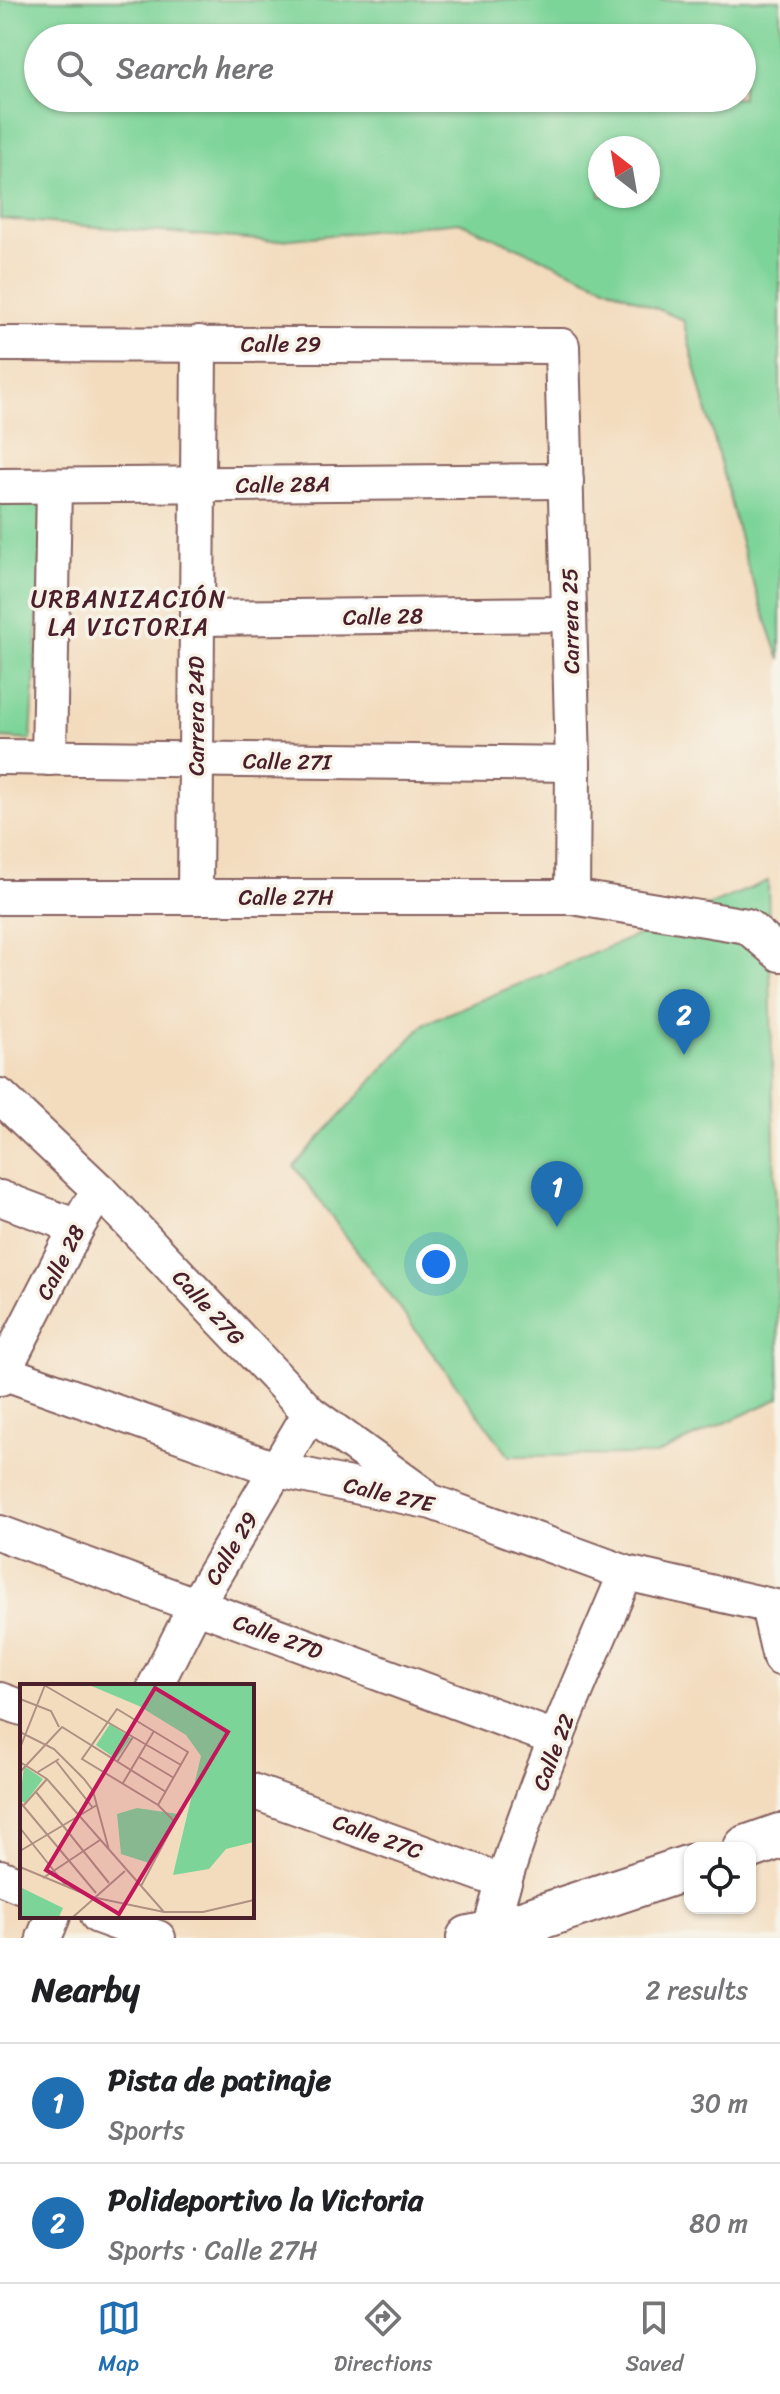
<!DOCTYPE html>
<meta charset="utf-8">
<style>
:root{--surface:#fff;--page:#f6f6f6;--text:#202124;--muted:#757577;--line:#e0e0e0;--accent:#1f6fb2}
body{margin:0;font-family:Sriracha,sans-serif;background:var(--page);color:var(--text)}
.controls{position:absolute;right:24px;bottom:24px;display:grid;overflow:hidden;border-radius:16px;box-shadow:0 2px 6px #0004}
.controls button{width:72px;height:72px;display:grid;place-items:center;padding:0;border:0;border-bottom:2px solid var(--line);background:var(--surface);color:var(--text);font:40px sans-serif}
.compass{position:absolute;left:588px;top:136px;width:72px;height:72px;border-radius:50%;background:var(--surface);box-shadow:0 2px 6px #0004;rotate:329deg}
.you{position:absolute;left:436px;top:1264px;width:28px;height:28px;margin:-20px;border:6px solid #fff;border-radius:50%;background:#1a73e8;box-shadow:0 0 0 12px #1a73e833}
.badge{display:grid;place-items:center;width:52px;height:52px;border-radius:50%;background:var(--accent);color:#fff;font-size:26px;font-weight:700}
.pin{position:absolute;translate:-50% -66px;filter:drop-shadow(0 2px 4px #0008)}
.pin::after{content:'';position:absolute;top:42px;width:28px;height:24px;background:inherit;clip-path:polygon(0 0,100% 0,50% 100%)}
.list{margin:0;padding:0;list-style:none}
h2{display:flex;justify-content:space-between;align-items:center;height:104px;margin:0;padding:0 32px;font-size:34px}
h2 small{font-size:26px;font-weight:400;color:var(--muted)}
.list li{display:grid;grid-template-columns:52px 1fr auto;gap:24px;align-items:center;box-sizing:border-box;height:120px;padding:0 32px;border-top:2px solid var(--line)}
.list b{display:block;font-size:30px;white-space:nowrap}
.list p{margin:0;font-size:26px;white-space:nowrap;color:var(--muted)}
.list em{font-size:26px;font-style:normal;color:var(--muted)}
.icon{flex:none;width:44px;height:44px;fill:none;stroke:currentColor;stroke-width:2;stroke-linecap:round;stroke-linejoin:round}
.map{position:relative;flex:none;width:780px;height:1938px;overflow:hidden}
.search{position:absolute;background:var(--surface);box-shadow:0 2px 6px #0004;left:24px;right:24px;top:24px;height:88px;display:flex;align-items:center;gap:20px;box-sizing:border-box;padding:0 28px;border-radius:44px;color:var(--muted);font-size:30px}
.sheet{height:344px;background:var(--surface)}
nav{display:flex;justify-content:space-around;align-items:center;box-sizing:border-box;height:112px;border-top:2px solid var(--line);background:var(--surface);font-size:22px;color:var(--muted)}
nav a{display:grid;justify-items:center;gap:4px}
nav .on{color:var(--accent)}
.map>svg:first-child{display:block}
</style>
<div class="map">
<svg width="780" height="1938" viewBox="0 0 780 1938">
<rect width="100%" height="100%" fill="#f7f3e8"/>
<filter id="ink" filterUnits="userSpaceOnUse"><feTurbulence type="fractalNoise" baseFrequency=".0125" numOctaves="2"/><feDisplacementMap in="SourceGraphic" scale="16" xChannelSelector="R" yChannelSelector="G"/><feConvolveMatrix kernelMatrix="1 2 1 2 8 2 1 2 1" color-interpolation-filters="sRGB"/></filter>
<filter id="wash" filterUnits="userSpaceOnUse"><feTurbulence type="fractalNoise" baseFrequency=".006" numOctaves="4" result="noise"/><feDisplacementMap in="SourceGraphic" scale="32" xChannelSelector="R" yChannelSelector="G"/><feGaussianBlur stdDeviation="1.8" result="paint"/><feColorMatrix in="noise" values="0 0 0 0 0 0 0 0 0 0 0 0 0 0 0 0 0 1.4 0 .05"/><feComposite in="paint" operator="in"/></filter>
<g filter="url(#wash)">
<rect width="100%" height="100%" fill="#f3dcbe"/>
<g fill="#7dd499" stroke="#647a62" stroke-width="2" fill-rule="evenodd">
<path d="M0,0H780V660L746,562L683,320L459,222L272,241L0,219ZM742,38V98H38V38ZM648,148V196H600V148Z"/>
<path d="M0,502L44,504L31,740L0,738Z"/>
<path d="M768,881L780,1398L655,1455L509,1456L294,1166L425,1023Z"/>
</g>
</g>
<g filter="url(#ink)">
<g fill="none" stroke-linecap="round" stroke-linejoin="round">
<defs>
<g id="street">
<path d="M0,344L562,346L573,764L572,897"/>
<path d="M0,486L566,481"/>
<path d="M197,618L569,614"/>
<path d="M0,757L573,764"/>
<path d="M49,758L54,486"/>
<path d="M0,897H572L747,926L780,954"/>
<path d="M195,897L199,343"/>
<path d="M0,1096L99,1190L310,1413L422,1494"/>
<path d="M0,1198L77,1227"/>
<path d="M0,1371L278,1470L432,1502L626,1573L780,1608"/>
<path d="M0,1378L77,1227L99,1190"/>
<path d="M0,1533L557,1739"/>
<path d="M768,1606L780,1658"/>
<path d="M155,1686L196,1605L310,1413"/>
<path d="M0,1700L22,1708"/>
<path d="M252,1791L504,1882"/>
<path d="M0,1877L22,1886"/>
<path d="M98,1916L158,1938"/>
<path d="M44,1938L53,1916"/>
<path d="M488,1938C520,1812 576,1692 626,1573"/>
</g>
<g id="secondary">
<path d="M746,1848L780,1836"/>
<path d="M469,1938L489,1934L690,1867"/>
</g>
</defs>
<use href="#street" stroke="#85615e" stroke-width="38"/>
<use href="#secondary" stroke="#85615e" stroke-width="48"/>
<use href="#street" stroke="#fff" stroke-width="34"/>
<use href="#secondary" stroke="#fff" stroke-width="44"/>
</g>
</g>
<g text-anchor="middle" stroke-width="7" stroke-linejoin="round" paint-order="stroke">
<g font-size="22" fill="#4a1f2b" stroke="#f7f3e8">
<text x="281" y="352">Calle 29</text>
<text transform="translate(283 484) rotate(-1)" y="8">Calle 28A</text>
<text transform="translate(383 616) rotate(-1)" y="8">Calle 28</text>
<text transform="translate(570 621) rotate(-91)" y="8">Carrera 25</text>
<text transform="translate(196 716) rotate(-90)" y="8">Carrera 24D</text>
<text transform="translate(287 761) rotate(1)" y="8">Calle 27I</text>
<text x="286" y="905">Calle 27H</text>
<text transform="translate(60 1262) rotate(-63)" y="8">Calle 28</text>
<text transform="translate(209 1307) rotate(47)" y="8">Calle 27G</text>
<text transform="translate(389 1494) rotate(13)" y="8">Calle 27E</text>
<text transform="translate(231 1548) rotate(-59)" y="8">Calle 29</text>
<text transform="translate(278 1636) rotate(20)" y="8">Calle 27D</text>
<text transform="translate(553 1752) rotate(-69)" y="8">Calle 22</text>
<text transform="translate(378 1836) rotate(20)" y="8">Calle 27C</text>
</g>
<g font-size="24" letter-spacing="2" fill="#4a1f2b" stroke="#f7f3e8">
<text x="129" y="607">URBANIZACIÓN<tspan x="129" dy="28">LA VICTORIA</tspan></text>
</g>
</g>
<g transform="translate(20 1684)">
<rect width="234" height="234" fill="#f3dcbe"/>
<path d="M69,1H234V158L206,165L189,185L153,191L181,72L166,51L119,22ZM90,40L111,54L96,75L76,61ZM4,82L23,95L5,119L0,116ZM117,124L158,130L129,179L101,170L97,130ZM0,203L43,224L39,233H0Z" fill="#7dd499"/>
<path fill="none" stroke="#af9083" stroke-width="2" d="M24,1L161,81M0,15L31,27L39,43M0,48L34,65L64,95L73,107L89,166M0,64L25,1M119,73L154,94M36,77L73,124M0,78L27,95L144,228M97,78L113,53M0,88L42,43L146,108M18,88L39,75M103,99L134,47M16,108L89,199M0,118L76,209M4,121L27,95M0,144L46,202M0,167L77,121M0,183L72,213L144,228H183L234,216M23,194L80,156M121,202L155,138L138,121L62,75L97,25L168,68L138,121M53,233L105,187"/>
<path fill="#c2185b" fill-opacity="0.15" stroke="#c2185b" stroke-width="4" d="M135,4L208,48L99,230L26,186Z"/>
<rect width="234" height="234" fill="none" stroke="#4a1f2b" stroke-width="4"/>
</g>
</svg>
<div class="controls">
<button><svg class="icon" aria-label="locate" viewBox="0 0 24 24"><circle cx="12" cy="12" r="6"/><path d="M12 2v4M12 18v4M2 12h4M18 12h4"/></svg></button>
</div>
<svg class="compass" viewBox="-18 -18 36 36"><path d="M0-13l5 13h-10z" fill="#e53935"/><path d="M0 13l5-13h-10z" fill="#757577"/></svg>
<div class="you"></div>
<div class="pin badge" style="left:557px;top:1227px">1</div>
<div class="pin badge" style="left:684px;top:1055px">2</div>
<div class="search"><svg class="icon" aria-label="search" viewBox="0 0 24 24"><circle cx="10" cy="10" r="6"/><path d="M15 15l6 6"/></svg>Search here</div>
</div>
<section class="sheet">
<h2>Nearby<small>2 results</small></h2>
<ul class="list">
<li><span class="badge">1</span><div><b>Pista de patinaje</b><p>Sports</p></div><em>30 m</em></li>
<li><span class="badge">2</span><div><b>Polideportivo la Victoria</b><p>Sports · Calle 27H</p></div><em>80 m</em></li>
</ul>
</section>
<nav>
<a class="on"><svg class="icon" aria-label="map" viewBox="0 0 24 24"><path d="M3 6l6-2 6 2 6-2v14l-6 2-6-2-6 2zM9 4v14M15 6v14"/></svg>Map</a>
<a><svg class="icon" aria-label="directions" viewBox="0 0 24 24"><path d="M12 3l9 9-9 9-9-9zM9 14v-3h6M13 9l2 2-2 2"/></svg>Directions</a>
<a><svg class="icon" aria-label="saved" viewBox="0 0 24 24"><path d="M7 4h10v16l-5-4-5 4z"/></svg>Saved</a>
</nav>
